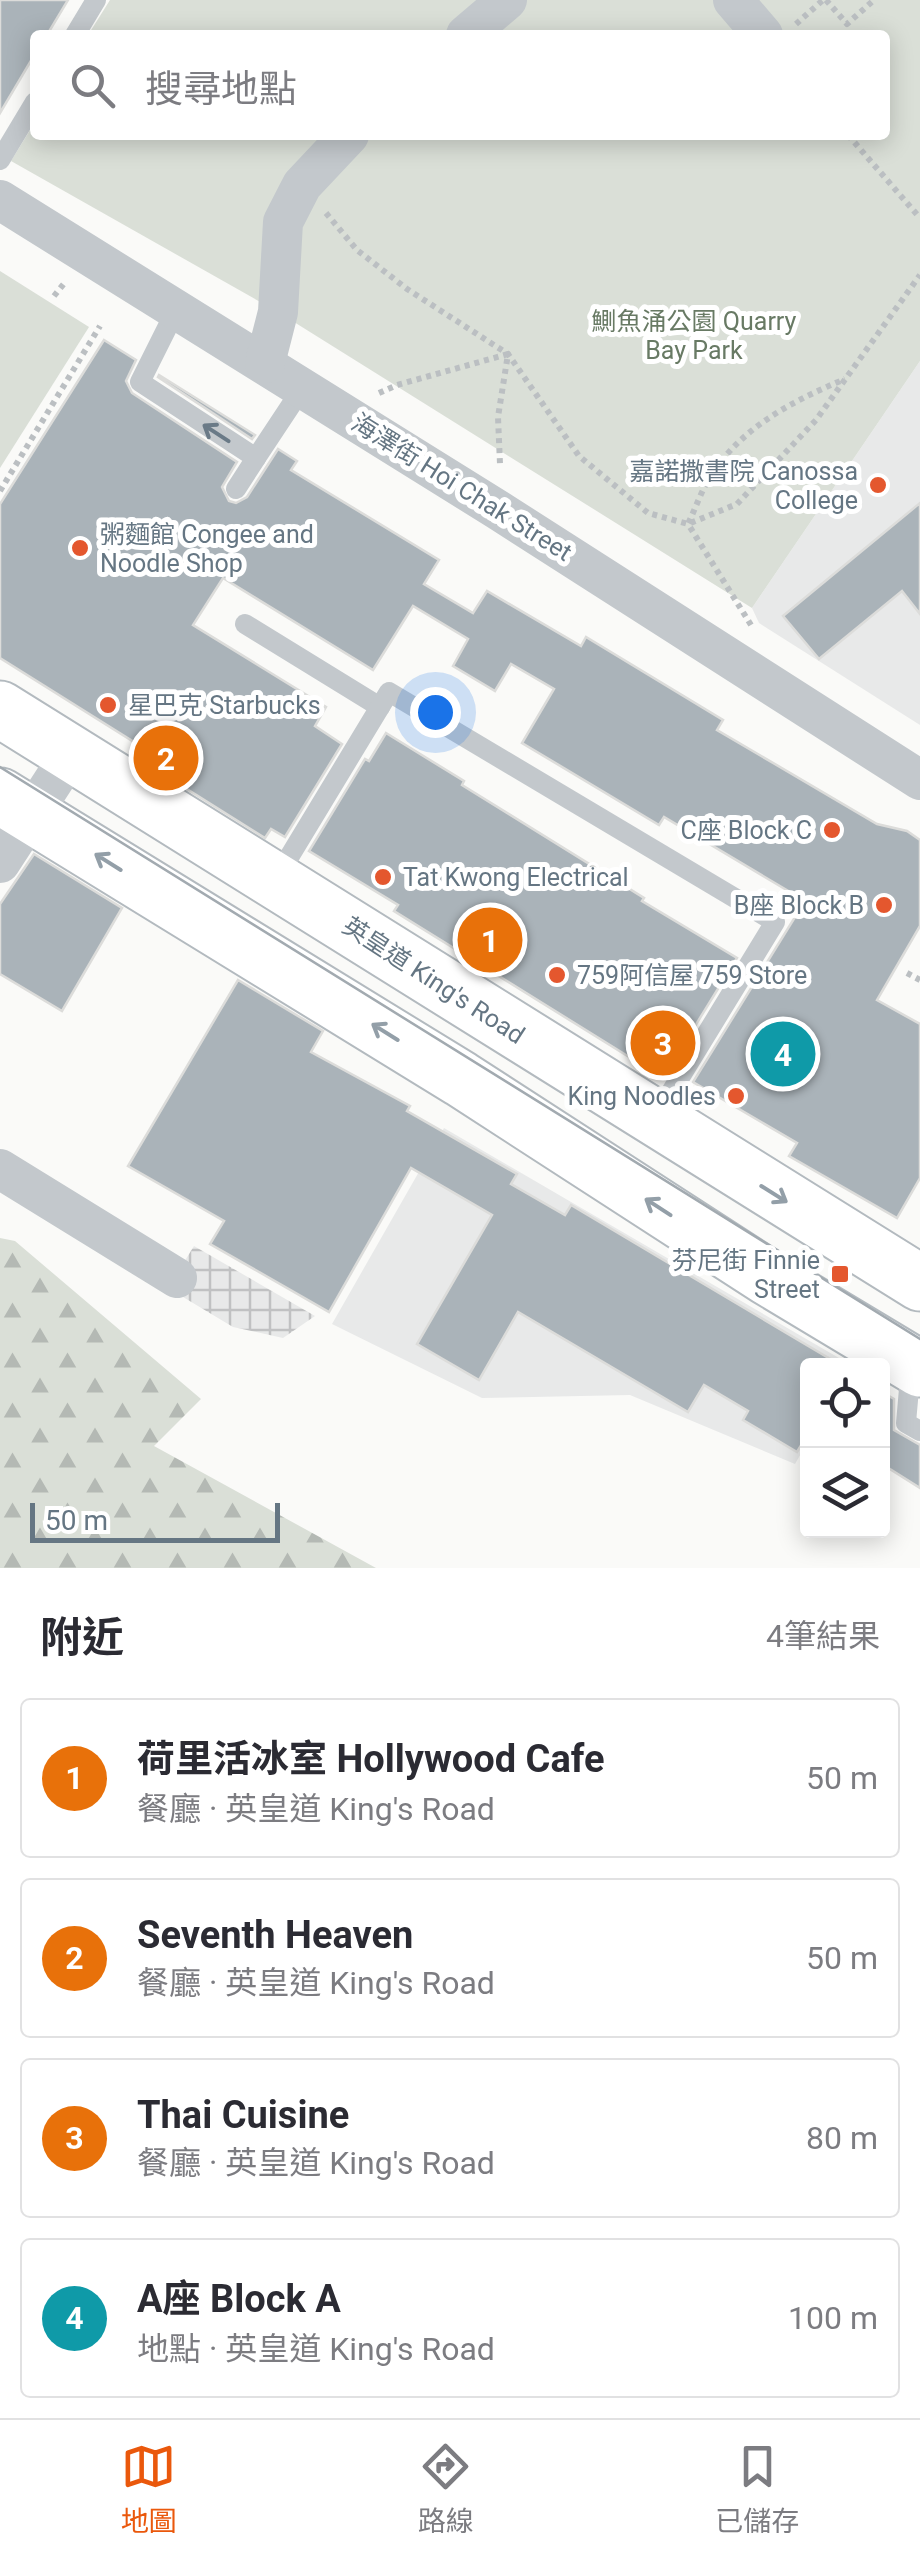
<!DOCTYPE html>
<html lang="zh-TW">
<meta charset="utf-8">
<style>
:root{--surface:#fff;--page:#f7f7f7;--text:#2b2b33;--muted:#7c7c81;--line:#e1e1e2;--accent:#ea580c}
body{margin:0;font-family:Roboto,"Noto Sans TC",sans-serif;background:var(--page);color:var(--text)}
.controls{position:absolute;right:30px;bottom:30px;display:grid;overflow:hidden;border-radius:10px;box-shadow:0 5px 25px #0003}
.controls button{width:90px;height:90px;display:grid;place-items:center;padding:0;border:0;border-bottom:2px solid var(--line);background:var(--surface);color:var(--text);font:50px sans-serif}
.scale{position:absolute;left:30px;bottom:25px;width:250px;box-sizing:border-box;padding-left:10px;border:5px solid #657683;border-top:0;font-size:28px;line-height:35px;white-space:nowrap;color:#657683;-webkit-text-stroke:8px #fff;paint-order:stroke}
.you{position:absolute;left:435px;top:712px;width:35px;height:35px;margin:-25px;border:8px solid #fff;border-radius:50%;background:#1a73e8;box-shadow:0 0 0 15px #1a73e833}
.badge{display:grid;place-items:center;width:65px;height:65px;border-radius:50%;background:var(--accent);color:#fff;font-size:32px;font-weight:700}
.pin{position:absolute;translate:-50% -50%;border:5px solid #fff;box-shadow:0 2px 10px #0006}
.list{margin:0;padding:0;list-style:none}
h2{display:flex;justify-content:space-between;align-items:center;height:130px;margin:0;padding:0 40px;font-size:42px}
h2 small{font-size:32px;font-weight:400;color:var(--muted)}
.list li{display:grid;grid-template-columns:65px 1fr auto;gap:30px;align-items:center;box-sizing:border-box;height:160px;margin:0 20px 20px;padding:0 20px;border:2px solid var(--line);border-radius:10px}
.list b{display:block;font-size:38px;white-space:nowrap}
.list p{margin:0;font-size:32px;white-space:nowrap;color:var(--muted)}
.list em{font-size:32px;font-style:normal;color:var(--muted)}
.icon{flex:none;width:55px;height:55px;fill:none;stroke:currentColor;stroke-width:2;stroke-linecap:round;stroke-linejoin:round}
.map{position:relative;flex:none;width:920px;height:1568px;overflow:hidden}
.search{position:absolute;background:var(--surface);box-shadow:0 5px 25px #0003;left:30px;right:30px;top:30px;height:110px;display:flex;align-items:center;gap:25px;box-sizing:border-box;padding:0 35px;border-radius:10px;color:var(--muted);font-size:38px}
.sheet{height:850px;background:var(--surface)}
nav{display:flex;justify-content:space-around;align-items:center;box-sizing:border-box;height:140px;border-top:2px solid var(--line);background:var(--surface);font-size:28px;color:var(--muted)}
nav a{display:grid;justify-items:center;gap:5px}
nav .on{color:var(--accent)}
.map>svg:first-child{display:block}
</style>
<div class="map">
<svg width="920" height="1568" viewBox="0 0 920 1568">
<defs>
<pattern id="industrial-grid" width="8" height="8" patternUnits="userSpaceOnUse" patternTransform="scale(2.5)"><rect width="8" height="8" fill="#e8e9e9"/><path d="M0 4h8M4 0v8" fill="none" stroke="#c0c1c2"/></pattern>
<pattern id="forest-firs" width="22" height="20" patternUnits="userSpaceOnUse" patternTransform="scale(2.5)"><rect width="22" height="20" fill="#dadfd7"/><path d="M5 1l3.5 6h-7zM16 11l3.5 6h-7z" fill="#b4b9b4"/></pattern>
</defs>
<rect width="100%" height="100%" fill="#fafaf8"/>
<g fill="#e8e9e9" fill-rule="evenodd">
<path d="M920,361V725L759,623L752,608Z"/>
<path d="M444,1128L851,1365H842L759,1317L769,1376L743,1420L796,1452L807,1434V1443L795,1464L630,1395L482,1398L332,1324ZM445,1133L516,1173L511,1184L422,1174ZM571,1206L756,1315L547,1245ZM537,1264L743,1408L704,1385L688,1411Z"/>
</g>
<path fill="url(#industrial-grid)" d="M194,1246L315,1316L283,1338L233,1327L168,1288Z"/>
<path fill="url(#forest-firs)" d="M0,1238L15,1241L201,1399L154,1446L376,1568H0Z"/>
<g fill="#dadfd7">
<path d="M110,0H920V361L752,608L278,312L11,161L35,122V135H885V35H88Z"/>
<path d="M0,271L89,327L0,468Z"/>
</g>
<g fill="#aab3b9" stroke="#dcdcda" stroke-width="2.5">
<path d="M0,0H68L47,35H35V54L0,113Z"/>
<path d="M104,340L136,360L126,381L132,393L237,462L222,487L229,501L236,503L247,497L278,449L297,461L291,470L439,560L424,584L473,613L487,591L581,646L586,637L723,720L717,730L877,824L907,831L920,840V926L877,1000L920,1024V1178L897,1218L789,1156L797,1143L693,1082L805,901L664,817L659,825L522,743L554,689L511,664L495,691L453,666L468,639L413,606L373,670L223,578L193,625L326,707L315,726L342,744L285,837L271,829L265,838L131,754L137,744L0,658V504Z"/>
<path d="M159,375L255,435L252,439L158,377Z"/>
<path d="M920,503V614L902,591L819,659L783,616Z"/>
<path d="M386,733L464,781L462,785L644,898L642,901L737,958L663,1078L394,911L398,905L309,851L365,759L369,761Z"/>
<path d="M34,854L122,908L62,1011L0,974V904Z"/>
<path d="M238,980L323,1031L311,1052L410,1106L407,1111L517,1174L511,1184L565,1215L571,1205L842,1366H808V1434L797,1452L743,1420L748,1411L704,1385L688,1412L518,1312L479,1380L417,1344L492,1215L411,1168L329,1312L210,1244L224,1221L128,1166Z"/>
<path d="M882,1392L894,1399V1430L920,1445V1488L882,1464Z"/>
</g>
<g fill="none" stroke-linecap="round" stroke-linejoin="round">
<defs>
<g id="secondary">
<path d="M0,709L920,1283"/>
<path d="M0,796L461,1079L767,1277L920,1369"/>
</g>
</defs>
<use href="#secondary" stroke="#b3babf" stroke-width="59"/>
<g stroke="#bbbfc2" stroke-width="6" stroke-dasharray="5 5" stroke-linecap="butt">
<path d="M826,0L847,24L874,0"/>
<path d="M796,24L823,0"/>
<path d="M848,135L920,218"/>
<path d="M326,213L357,250L407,289L508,354L579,456L648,513L688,524L737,504L816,420L920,275"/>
<path d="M54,296L66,281"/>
<path d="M379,393L397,385L508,354L498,417L500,464"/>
<path d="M0,491L100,326"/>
<path d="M751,625L688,524C696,507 702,489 712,474C743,426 795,400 845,379"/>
<path d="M907,973L920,980"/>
</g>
<g stroke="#c3c8cc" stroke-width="20">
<path d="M75,35L96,0"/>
<path d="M0,160L35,102"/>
<path d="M177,308L140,382L256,458L303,387"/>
<path d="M236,489L256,458"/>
<path d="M245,624L380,707"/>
<path d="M277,877L389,692L775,922L657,1115"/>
<path d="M911,1366L906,1423L920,1431"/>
</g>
<g stroke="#c3c8cc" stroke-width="40">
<path d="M733,0L763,35"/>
<path d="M466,35L507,0"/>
<path d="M0,200L498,510L920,780"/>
<path d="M265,363L278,312L283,222L302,185L349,135"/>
<path d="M0,863L72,752"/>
<path d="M0,1169L177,1278"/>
</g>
<use href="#secondary" stroke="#fff" stroke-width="55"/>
<path stroke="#a2aab0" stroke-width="2.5" d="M0,767L920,1339"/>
</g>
<defs><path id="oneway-shaft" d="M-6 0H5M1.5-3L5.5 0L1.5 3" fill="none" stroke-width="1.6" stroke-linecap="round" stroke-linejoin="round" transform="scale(2.5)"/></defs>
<use stroke="#6a7a87" href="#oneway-shaft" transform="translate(216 433) rotate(-147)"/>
<g stroke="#939fa8">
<use href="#oneway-shaft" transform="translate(108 862) rotate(-148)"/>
<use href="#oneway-shaft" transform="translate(385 1032) rotate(-148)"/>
<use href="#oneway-shaft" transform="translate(774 1194) rotate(32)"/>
<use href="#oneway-shaft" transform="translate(658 1207) rotate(-147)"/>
</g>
<g fill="#e4572e" stroke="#fff" stroke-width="4">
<circle cx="878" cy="485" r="10"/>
<circle cx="80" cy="548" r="10"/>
<circle cx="108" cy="705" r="10"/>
<circle cx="832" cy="830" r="10"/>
<circle cx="383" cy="877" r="10"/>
<circle cx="884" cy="905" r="10"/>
<circle cx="557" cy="975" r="10"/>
<circle cx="736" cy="1096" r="10"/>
<rect x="830" y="1264" width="20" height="20" rx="5"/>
</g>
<g text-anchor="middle" stroke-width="10" stroke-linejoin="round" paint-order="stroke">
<g font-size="25" fill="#687a64" stroke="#fff">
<text x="694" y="330">鰂魚涌公園 Quarry<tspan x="694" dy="29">Bay Park</tspan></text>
</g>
<g font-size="25" fill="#657683" stroke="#fff" text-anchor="end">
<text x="858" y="480">嘉諾撒書院 Canossa<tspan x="858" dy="29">College</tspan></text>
<text x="100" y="543" text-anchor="start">粥麵館 Congee and<tspan x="100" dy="29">Noodle Shop</tspan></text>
<text x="128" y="714" text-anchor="start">星巴克 Starbucks</text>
<text x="812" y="839">C座 Block C</text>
<text x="403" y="886" text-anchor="start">Tat Kwong Electrical</text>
<text x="864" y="914">B座 Block B</text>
<text x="577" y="984" text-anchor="start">759阿信屋 759 Store</text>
<text x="716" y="1105">King Noodles</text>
<text x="820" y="1269">芬尼街 Finnie<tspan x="820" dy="29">Street</tspan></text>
</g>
<g font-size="25" fill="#657683" stroke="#fff">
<text transform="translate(462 487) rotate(32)" y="9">海澤街 Hoi Chak Street</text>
<text transform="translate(434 980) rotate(33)" y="9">英皇道 King's Road</text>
</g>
</g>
</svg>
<div class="controls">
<button><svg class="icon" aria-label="locate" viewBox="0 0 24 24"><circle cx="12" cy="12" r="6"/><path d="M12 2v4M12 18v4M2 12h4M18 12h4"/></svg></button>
<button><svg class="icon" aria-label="layers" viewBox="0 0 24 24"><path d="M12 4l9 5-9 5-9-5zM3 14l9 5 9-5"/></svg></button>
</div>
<div class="scale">50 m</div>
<div class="you"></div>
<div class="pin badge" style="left:490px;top:940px;background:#e8710a">1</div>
<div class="pin badge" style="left:166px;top:758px;background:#e8710a">2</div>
<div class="pin badge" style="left:663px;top:1043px;background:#e8710a">3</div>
<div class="pin badge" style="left:783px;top:1054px;background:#0f9aa8">4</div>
<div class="search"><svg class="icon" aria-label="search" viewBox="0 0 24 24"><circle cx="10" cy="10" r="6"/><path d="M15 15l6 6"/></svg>搜尋地點</div>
</div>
<section class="sheet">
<h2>附近<small>4筆結果</small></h2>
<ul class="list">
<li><span class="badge" style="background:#e8710a">1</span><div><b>荷里活冰室 Hollywood Cafe</b><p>餐廳 · 英皇道 King's Road</p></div><em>50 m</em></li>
<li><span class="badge" style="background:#e8710a">2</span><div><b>Seventh Heaven</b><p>餐廳 · 英皇道 King's Road</p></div><em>50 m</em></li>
<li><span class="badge" style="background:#e8710a">3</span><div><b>Thai Cuisine</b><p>餐廳 · 英皇道 King's Road</p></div><em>80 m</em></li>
<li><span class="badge" style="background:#0f9aa8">4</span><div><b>A座 Block A</b><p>地點 · 英皇道 King's Road</p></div><em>100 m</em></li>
</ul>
</section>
<nav>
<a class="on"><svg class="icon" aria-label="map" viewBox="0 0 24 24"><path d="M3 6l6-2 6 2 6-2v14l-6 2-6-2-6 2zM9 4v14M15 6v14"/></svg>地圖</a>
<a><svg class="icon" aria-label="directions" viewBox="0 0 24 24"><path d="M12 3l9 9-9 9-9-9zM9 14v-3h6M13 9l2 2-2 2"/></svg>路線</a>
<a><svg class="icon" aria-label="saved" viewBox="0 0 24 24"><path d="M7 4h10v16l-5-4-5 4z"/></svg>已儲存</a>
</nav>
